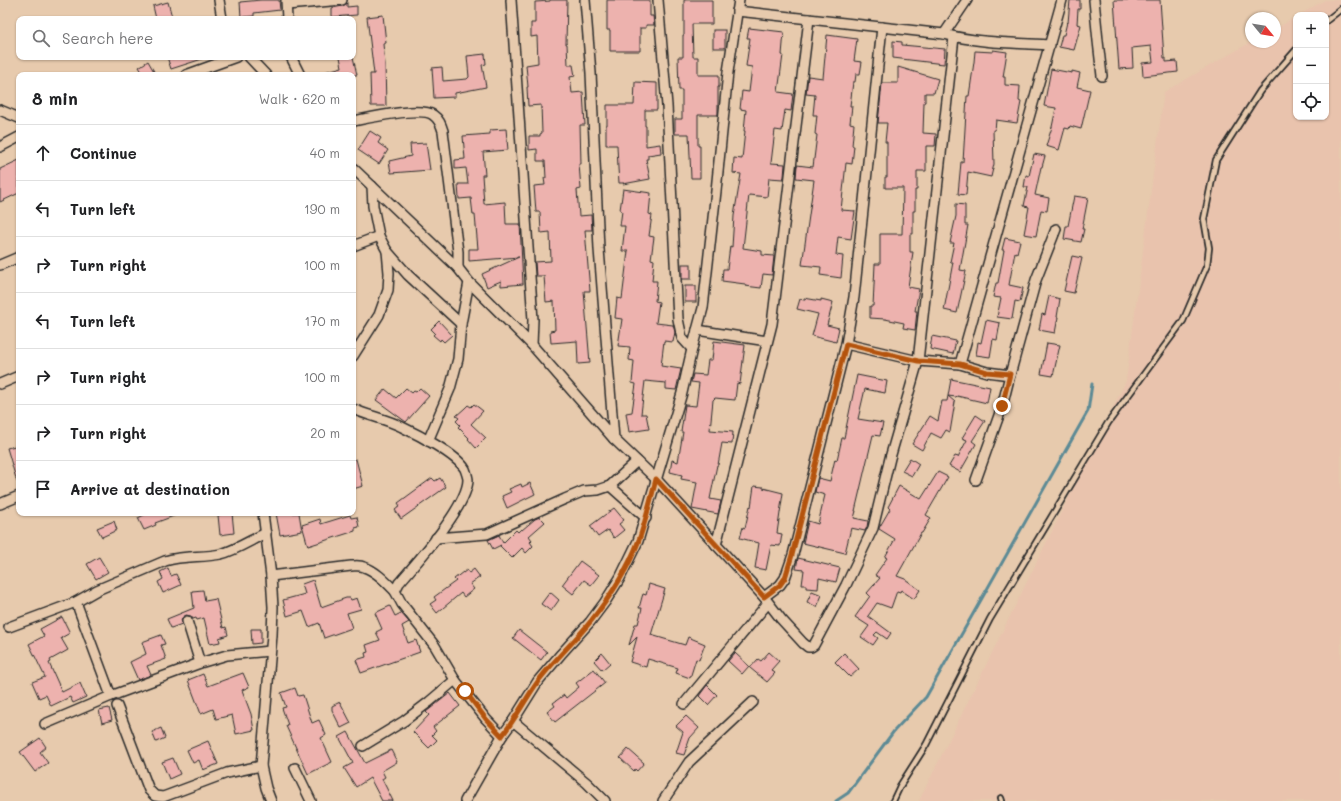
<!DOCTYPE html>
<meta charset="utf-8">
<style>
:root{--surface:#fff;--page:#f6f6f6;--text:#202124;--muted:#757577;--line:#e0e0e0}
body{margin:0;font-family:Mali,sans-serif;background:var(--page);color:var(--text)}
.controls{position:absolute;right:12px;top:12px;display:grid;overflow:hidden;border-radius:8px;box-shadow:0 1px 3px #0004}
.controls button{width:36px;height:36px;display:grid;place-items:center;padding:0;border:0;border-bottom:1px solid var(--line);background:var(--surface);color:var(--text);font:20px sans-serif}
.compass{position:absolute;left:1245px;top:12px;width:36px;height:36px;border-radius:50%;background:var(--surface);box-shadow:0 1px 3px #0004;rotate:120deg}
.stop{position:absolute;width:12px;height:12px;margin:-9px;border:3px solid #b45309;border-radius:50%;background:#fff}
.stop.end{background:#b45309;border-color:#fff;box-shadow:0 1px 4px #0008}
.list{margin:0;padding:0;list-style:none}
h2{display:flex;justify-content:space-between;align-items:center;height:52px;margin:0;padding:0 16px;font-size:17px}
h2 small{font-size:13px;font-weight:400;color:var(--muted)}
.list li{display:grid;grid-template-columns:26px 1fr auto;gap:12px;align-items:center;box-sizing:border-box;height:56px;padding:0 16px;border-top:1px solid var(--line)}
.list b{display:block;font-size:15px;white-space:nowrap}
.list em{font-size:13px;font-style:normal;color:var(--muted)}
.icon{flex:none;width:22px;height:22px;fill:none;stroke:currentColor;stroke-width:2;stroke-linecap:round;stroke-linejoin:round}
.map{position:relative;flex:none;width:1341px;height:801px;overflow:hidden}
.search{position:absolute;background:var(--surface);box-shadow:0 1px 3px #0004;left:16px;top:16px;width:340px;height:44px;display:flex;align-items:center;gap:10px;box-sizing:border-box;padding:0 14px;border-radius:8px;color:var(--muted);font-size:15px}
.panel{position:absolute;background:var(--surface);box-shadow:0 1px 3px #0004;left:16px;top:72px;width:340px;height:444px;border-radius:8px}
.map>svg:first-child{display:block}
</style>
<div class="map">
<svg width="1341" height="801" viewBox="0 0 1341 801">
<rect width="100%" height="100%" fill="#e7caad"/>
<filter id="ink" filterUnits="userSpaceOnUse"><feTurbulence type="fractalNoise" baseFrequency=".025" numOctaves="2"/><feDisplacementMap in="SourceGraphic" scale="8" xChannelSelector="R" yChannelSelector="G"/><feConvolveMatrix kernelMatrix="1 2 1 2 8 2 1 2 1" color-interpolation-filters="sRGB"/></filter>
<g filter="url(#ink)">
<path fill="#e9c3ad" d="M1325,0H1341V801H919L1126,381L1164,92L1251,42H1275V29L1296,17V117H1326V15H1299Z"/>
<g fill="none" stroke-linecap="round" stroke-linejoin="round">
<path stroke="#5c8a95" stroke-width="3" d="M836,801L848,793L894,731L926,697L1088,411L1092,384"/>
</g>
<g fill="#edb2ae" stroke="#2b2b2b">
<path d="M261,0H279L280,10L254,13V16L241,17L240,2Z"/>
<path d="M550,0H567L566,44H567L568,65H573L575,76L570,77L572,93L583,92L585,125H580L581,164H579L581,189L577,190L579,216L591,215L592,230H585L590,291H584L590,363L578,364L577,341L551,343L550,331L555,330L554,301L546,302L544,276H536L535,262L551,261L550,232L541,233L540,212H536L534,186L545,185L544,178H546L545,161H537V149L529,150V136H540V134L542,133L541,105L528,106L527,87H528L526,65L538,63L537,36L531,37V23H535V2L550,1Z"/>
<path d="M607,0H650V16H653L654,25H646V28H640V51H610V30H607Z"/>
<path d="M684,0H712V24H692L693,57H698V75H719V87H718V115H698V146H700V178H691L689,134H675V119H682V90H679L678,57H683V35H684Z"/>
<path d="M1070,0H1080V9H1078L1077,24L1081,25L1074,50L1059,47L1062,35H1064L1067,22L1068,23Z"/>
<path d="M1114,0H1160L1164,58H1166V62L1177,61L1178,72L1143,76L1142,63L1153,62L1151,46L1132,48L1133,68L1119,69Z"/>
<path d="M168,2L172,17L164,19H156L153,6Z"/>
<path d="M347,3V7L357,6V15L332,17V8L343,6Z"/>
<path d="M383,15L386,43L383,44L385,64L386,106H371L370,74H374L367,17Z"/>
<path d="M749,28L784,32L782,55H783L778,92L793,94L791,111L785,110L782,131L775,130L771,163L785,164L784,177L783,179L769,178L767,197L749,195L743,248L762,251V255L774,256L772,275L763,274L761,288L745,286V284L722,281L723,269H727L730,246L732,247L734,216L741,174L733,173L734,158L742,159L745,131H744L746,110L740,109L742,91L749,92L752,67L746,66L750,38H747Z"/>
<rect x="713" y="30" width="12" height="18"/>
<path d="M827,35L857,39L854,61L862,62L860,74H856L855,82H853L850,106H852L850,123L854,124L852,146H854L852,164L846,163L841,210L855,211L851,239L838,237L836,255L843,256L841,278L820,275L821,267L802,265L814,180L796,178L797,165L813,167L817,135L815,134L817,115H813L815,95L806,94L808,76L823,78Z"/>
<path d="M893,41L902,42V45L945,49L944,64L893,58Z"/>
<path d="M993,50L1007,52L1003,77H1005V85L1020,86L1019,101L1021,102L1017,123L996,120L995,130H993L994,164L991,177L968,172L966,195L958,194L961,162H963L967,96H969L974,62L975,51L993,52Z"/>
<path d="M485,54L486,64L482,65L486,87L455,93V97L434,98L432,68L442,67L443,81L467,79L469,77L467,56Z"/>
<path d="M167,57H202V59L171,69Z"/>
<path d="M340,57H353L357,75H324V72L342,67Z"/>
<path d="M148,61L156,75H144L139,67Z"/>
<path d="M898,67L938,79L934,93H925V102H924L923,133L936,134L935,146H926V171H917V190H915V211H913V234H910V252H913L908,287L919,289L915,311H917L915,330L903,328L904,323L885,319L870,318V306H873L875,264H880V234H902L903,188H885V177H887V142H885L887,123H878L882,83H898Z"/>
<path d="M1051,69L1072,73V71L1080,73L1077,87L1090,90L1081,129L1070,126L1069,129L1065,128L1059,150L1046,146L1052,127L1056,108L1044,106Z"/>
<path d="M635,82L657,83V110H645V126H646V146L660,144L661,153L648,155V159H646L650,179L623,184L624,183H619L618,168L617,145H606V125H607V105H634Z"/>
<path d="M506,129L508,150L483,152L485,175H482L484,204L505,202L506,224H520L523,284L501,286V281L487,287L482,274L519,257L469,261V249H478L475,215H473L471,198L459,199L458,184H468L466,168L455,169V160L465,159L463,136L490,134V130Z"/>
<path d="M370,131L381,138L378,143L388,150L379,164L358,150Z"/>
<path d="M426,143L430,170L391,173L389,161L411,156L410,144Z"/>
<path d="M1034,154L1045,156L1042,167H1041L1035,195L1049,198L1047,211L1041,210L1036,236L1024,234L1029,207L1024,206L1028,187H1024L1026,175L1029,176Z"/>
<path d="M19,160V193L0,202V169Z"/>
<path d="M623,189L651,193L649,214L652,215L649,236L654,237L651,259L654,260L652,281H657L655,301L659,302L656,323L673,325L675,332L673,342L664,341L661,366L681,369L676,390L666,389V383L645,381L641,414H646L649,429L629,432L626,413L632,412L636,384L632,383L634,361L629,360L630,347L618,346L622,319L615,318L617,298L622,299L628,251H622L625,226H620L622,211L620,210Z"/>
<path d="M1074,196L1088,198L1082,229H1084L1081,242L1064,239L1066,226H1068Z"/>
<path d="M956,204L965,205V225H968L960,270L966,271L957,313L944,310L953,262H950L954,243H950L956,216Z"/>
<path d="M1005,238L1020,241L1017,253L1015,252L1009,285L1023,288L1020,302L1015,301L1012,319L997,317L1001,298L993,297L996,283H998L1004,250H1002Z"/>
<path d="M1072,256L1082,258L1074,293L1064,291Z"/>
<rect x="682" y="264" width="9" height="15"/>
<rect x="685" y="286" width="11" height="16"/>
<path d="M1049,296L1060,299L1057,317H1058L1055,333L1039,330L1042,314L1045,315Z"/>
<path d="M804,298L821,301V299L833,302L827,325L839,328L836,342L812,336L818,314L797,309L800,299L804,300Z"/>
<path d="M986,320L1000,323L997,340L993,339L990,357L976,355L978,342L981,343Z"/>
<path d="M439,321L452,335L444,342L441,339L440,341L433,335L435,333L431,329Z"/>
<path d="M932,336L956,341L953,354L930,349Z"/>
<path d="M714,341L745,345L740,384L737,383L735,400L715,398L713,400L710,430L733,432L732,444L722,443L718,465H717L710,499L721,501L718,514L692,509L697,482L681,479L682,475L670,472L672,460L678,462L683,432H681L685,405L696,406L699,383L691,382L693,374L706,375L708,360H712Z"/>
<path d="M1047,343L1060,345L1053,376L1041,374Z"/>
<path d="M857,375L887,381L885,393L865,389L858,419L883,423L880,436L873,435L855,511H856L854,518L868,521L867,527L865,531L851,528L845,553L803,543L808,521L818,524L825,495L815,492L818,478L830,481L835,459L837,460L842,438H844Z"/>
<path d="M951,379L990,387L987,403L957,396L956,397L948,396Z"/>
<path d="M406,388L412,393L414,391L416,392L420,388L429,396L406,422L376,400L385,389L396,398Z"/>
<path d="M948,396L955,402L950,432L946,430L941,438L931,433L922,450L912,444L930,416L938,421L942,401H947Z"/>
<path d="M474,404L483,411L471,424L486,438L476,448L468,439L469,438L458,427L460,425L456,421L459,418L456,416L465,408L468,405L471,407Z"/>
<path d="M976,415L985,421L972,441L976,444L960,472L949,466L955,456L958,457L967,440L962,438Z"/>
<path d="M19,445V482H17L7,448Z"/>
<path d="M910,458L919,464L912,476L902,471Z"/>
<path d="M356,459L363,486L353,489V460Z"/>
<path d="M938,472L948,477L926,515L931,518L922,533H921L897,576L905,579L920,590L914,599L901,590L900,592L897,591L891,608L877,603L868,616L891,633L887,639L877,632L874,635L878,638L873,645L861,637L869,626L855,617L870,596L867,593L880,578L875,575L887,558L885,557L895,539L879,529V528L890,509L888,507L899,486L921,499Z"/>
<path d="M432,478L435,481L440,478L446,487L401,519L395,510L400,506L398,503Z"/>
<path d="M530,483L535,494L507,508L502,496L511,492L509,489L521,484L522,487Z"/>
<path d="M754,486L763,487V488L783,493L777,533L782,534L780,546L771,545L766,570L755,568L759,543L740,538L743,527L745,528L750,506L751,507Z"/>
<path d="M614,508L624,520L619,524L624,530L614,538L608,530L598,537L590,526Z"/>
<path d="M148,513H179V514L155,523L156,525L144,530L138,518Z"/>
<path d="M232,513L234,533L220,535L218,515Z"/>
<path d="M276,513H299L302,531L280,535Z"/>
<path d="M350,515L351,518L357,517L359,527L355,528V531L308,546L302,525L320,519L321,524Z"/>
<path d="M540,517L545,522L529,536L532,540L530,542L533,546L526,553L522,548L512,558L500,546L501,545L493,549L488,540L499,535L503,543L516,530L518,532L521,529L522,530L535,519Z"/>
<path d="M114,521L117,530L102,537L97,528Z"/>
<path d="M99,557L108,572L96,579L87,564Z"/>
<path d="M798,558L840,568L836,582L819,578L818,589L806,588V585H802L804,570L796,569Z"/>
<path d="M580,561L599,575L591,585L584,580L573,594L562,585Z"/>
<path d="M168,568L171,576L176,574L181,585L163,593L158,582L163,579L160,572Z"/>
<path d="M474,569L480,577L470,584L474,589L464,597L461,593L437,613L430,604L436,600L434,597L456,581L454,579L463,572V573L467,570L469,573Z"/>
<path d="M313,580L321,607L346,598H350L351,600L357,598L361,609L347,613L352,628L324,638L319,623L309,627L303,611L287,616L283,600L305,594L302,584Z"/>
<path d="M649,584L665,589L651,635L685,645L688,637L705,644L699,660L696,659L690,678L676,673L678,668L648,659L646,667L630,662L637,637L629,645L635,624H638L642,608H639L642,597L643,594L646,595Z"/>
<path d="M203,590L205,601L216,599L223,628L226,627L228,635L219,638L220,642L210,644L204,618L197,620L196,618L193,619L191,616L186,615L181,619L182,624L171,628L167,619L194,608L192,591Z"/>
<path d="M812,591L822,595L817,607L807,602Z"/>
<path d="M550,592L559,600L551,611L541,604Z"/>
<path d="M390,606L395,616L401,613L409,622L402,626L408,643L416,640L420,652L361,673L356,660L366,657L365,653L368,652L366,645L380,640L376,632L382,629L375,613Z"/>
<path d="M62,617L70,633L61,638L68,650L50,660L51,662L49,663L62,692L80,683L86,697L73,703L70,697L51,706L46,695L39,698L32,682L45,677L29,644L44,636L40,629Z"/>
<path d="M251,629H261V643L252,644Z"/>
<path d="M519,630L547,652L541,660L513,638Z"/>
<path d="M161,635L165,644L161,645L166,659L147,666L151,675L138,680L130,662L146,654L142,642Z"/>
<path d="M769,652L779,661L771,670L775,673L767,682L750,668L758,659L761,661Z"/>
<path d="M602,653L610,663L602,670L594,661Z"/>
<path d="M735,653L749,666L742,674L728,661Z"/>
<path d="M844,653L859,669L850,677L835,662Z"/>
<path d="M594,669L605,683L555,722L547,712L555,706L553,703L564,695L566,698L579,687L576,683Z"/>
<path d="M243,673L249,687L242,690L251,714L254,730L236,734L232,715L216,719L213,709L201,714L188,680L203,674L208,686Z"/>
<path d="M707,685L717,695L708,705L699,696Z"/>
<path d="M295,688L298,696L303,695L312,723L319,720L326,735L321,738L332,762L308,774L286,726L288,725L282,708L286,707L281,693Z"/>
<path d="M450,693L460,706L433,727L436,731L432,735L437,740L429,748L413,732L429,715L426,712Z"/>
<path d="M340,702L351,723L341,728L332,710V706Z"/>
<path d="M109,708L112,720L102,723L99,710Z"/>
<path d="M686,716L699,728L690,738L684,755L676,753L683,732L676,726Z"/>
<path d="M161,728L165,738L156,742L152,732Z"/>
<path d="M348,732L365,763L391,750L397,762L382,771L385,777L382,779L393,801H382L370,778L356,787L344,768L353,763L339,737Z"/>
<path d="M40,738L46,747L40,752L48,763L35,772L20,752Z"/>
<path d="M208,741L218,764L203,770L199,760L193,763L187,750Z"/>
<path d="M628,749L644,763L637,771L635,769L634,771L620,758Z"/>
<path d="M173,758L180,774L169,779L162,762Z"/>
</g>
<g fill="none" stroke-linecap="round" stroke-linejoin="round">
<defs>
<g id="service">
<path d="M1326,21L1341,9"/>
<path d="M1001,798L1002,801"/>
<path d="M893,801L900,786L926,745L990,619L1108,423L1183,321L1207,265L1209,248L1204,219L1216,160L1260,91L1296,50"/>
</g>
<g id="minor">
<path d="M219,0L222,19"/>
<path d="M286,0L287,19"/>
<path d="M511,0L533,320L532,345"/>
<path d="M585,0L591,73L599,249L614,439"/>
<path d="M658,0L667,106L678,319L682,338L692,349"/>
<path d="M1094,0L1098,41L1102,76"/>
<path d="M287,5L342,0"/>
<path d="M737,11L944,34C977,43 1016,43 1050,45"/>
<path d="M944,34L967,0"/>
<path d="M249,57L266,75"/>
<path d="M291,57L300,75"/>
<path d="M186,75L236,57"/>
<path d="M0,110L19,118"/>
<path d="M353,121C369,118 421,106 433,115C439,119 441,124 443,131L458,252V268"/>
<path d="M0,147L19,137"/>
<path d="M353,168L458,268L469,282L532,345L614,439L656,479L764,597L781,619L803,643L808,647H811L814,645L846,585L873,528L890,458L918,361L954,37"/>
<path d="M353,246L379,236"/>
<path d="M387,251L408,275L461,324"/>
<path d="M0,265L19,257"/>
<path d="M697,330L767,341"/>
<path d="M846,344L918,361L960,364"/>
<path d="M353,356L379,315L388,290L389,273L387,251L379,236L373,206L372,186"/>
<path d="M1010,375L1036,280L1056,229"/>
<path d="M0,384L19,376"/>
<path d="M353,409C369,416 386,419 402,427C417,434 456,454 465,469C466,472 468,477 468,480C467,507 417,562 399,583L395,591L402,604L435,646L455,680L486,719L502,736"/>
<path d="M428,441L450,389L458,359L461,324L469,282"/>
<path d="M976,480L1002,407L1010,375L987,372L960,364L1062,0"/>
<path d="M610,486L646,518"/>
<path d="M0,504L19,496"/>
<path d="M263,513L271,576L273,607L272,635L261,766L266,788L271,801"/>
<path d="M436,538L487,534L565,499L584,491L598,490L610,486L637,461"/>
<path d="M716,545L772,324L809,19"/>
<path d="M271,576L351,566C355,566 360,565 364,567C376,571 386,582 395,591"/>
<path d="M764,597L780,585L785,578L793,555L846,344L854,297L882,27"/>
<path d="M76,602L111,696"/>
<path d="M187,621L200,663"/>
<path d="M9,627L76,602L97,590L165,561C184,555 202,558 221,554C236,550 251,540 266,533"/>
<path d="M684,704L768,603"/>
<path d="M117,706L149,790L155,796L163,797L227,773L261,766"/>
<path d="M513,721L587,783L605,801"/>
<path d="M45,724L111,696L200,663L227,655L270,651"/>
<path d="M363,746L404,721L429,702L455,680"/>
<path d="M295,768L311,801"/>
<path d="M465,801L502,736L513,721L538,681L561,654L590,622L605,602L620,578L638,541L682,393L692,349L703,308L716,191L728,72L739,0"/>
<path d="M663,801L689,762L753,702"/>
</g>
</defs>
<use href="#service" stroke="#2b2b2b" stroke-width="8"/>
<use href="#minor" stroke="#2b2b2b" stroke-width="12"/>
<use href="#service" stroke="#e7caad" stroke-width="4.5"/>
<use href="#minor" stroke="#e7caad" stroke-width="9"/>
</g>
</g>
<g fill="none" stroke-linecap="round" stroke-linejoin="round" filter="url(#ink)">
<path stroke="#b45309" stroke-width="5" d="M465,691L486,719L502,736C516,718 526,698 539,680C555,659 575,641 591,621C610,597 628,569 639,540C646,520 651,499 656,479L764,597L780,585L785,578L792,555L846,344L918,361L960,364L987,372L1010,374L1002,406"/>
</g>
</svg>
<div class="controls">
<button>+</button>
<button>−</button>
<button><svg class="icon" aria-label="locate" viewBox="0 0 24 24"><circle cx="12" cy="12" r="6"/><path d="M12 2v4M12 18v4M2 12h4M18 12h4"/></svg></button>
</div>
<svg class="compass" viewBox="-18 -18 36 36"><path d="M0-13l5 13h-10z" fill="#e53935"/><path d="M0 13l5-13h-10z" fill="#757577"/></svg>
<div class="stop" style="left:465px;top:691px"></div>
<div class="stop end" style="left:1002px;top:406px"></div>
<div class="search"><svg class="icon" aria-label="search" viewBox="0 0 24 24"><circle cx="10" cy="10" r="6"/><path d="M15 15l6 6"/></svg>Search here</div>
<section class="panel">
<h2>8 min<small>Walk · 620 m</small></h2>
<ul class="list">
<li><svg class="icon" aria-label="ahead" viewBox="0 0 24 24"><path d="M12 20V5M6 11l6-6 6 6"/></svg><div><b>Continue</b></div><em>40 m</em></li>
<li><svg class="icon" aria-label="left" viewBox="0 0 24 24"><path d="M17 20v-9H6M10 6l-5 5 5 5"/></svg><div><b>Turn left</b></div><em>190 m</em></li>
<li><svg class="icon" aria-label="right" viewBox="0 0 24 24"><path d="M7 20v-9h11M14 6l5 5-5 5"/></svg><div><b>Turn right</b></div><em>100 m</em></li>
<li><svg class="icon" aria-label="left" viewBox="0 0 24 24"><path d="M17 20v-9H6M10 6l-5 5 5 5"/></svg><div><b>Turn left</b></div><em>170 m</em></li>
<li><svg class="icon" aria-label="right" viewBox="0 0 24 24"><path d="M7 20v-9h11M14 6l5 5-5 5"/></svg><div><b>Turn right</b></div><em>100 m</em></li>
<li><svg class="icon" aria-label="right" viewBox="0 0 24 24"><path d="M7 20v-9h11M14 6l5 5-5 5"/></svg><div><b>Turn right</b></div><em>20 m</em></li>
<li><svg class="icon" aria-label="arrive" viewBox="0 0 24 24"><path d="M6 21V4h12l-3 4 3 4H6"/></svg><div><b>Arrive at destination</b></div></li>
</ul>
</section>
</div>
